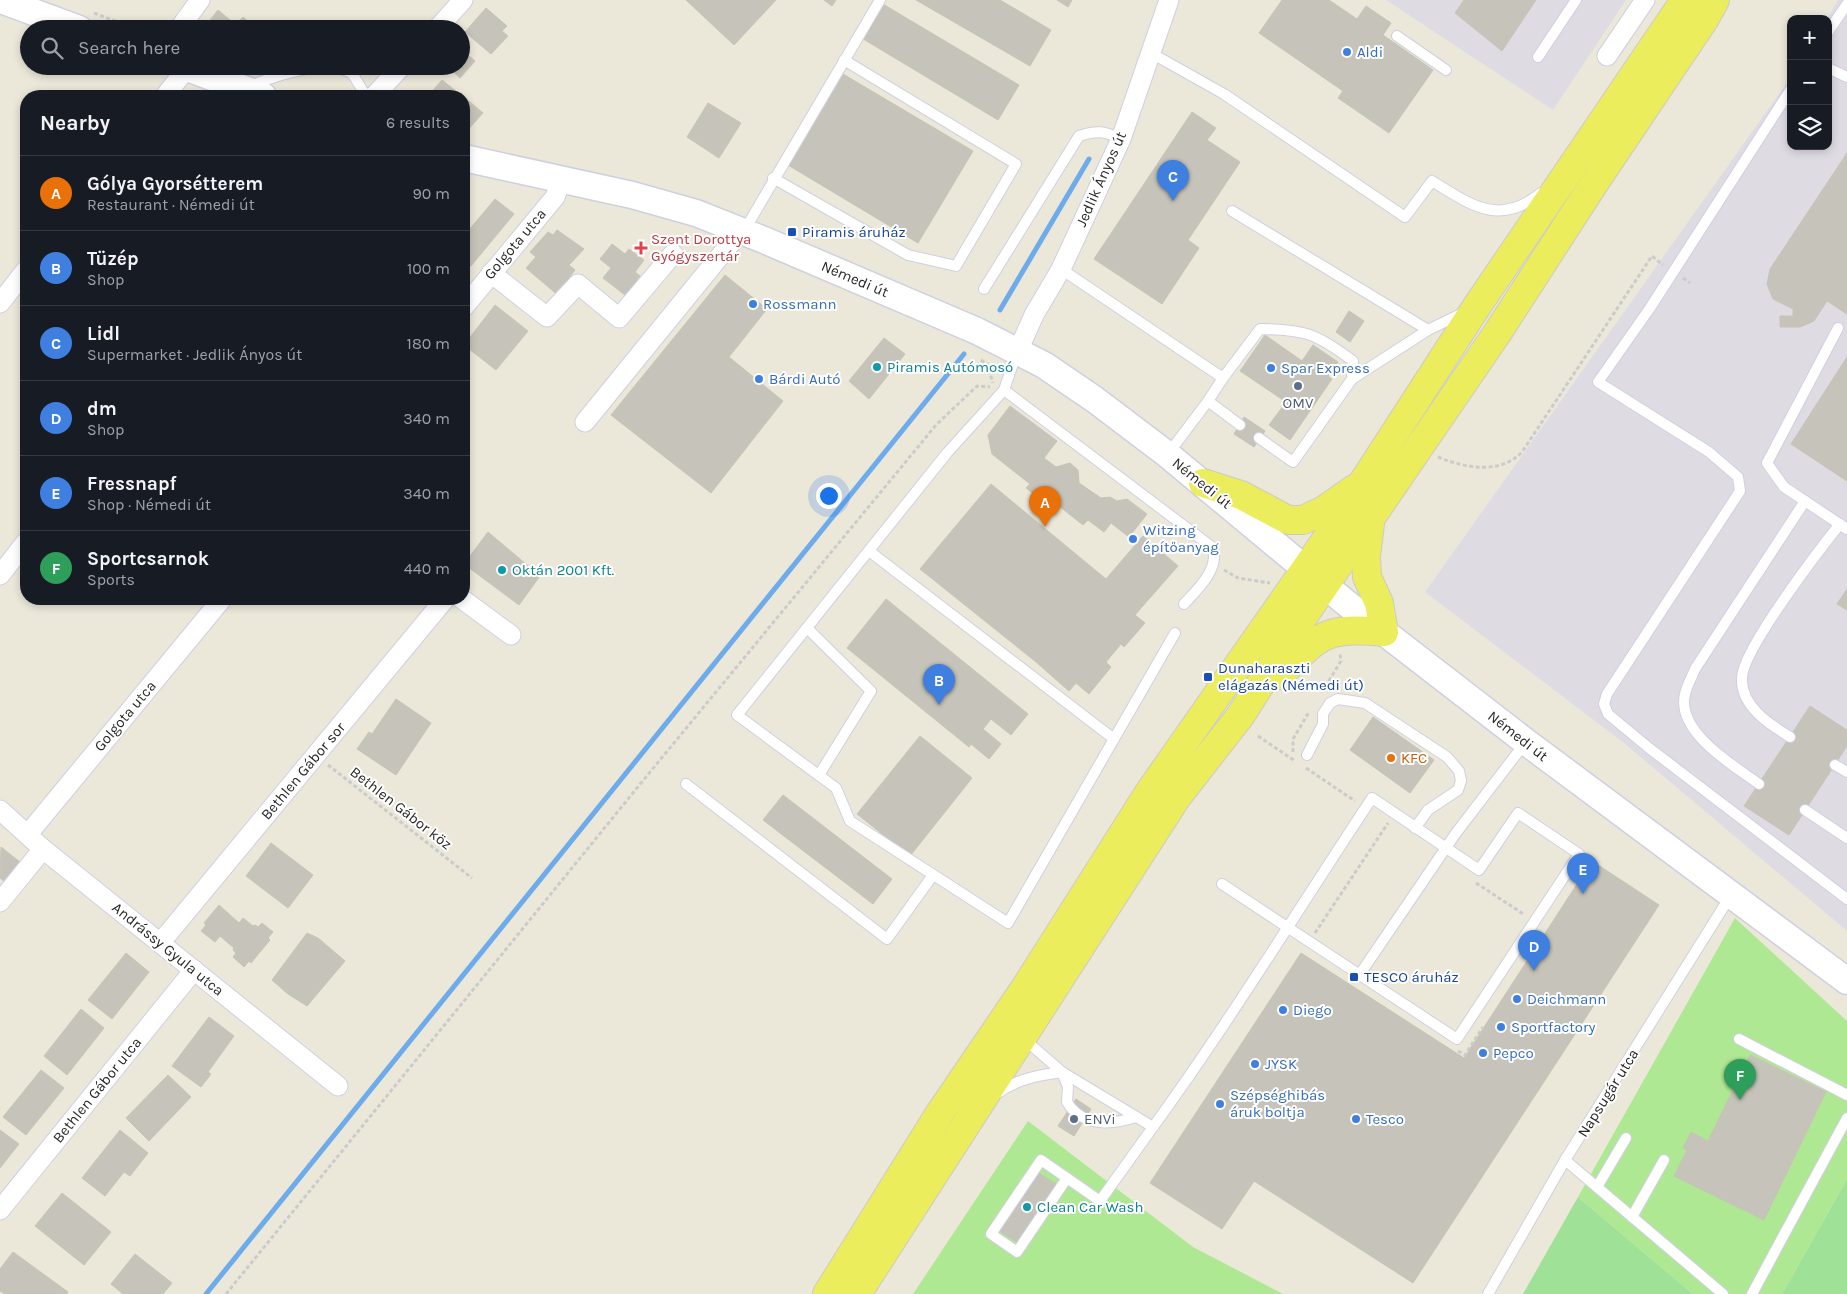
<!DOCTYPE html>
<meta charset="utf-8">
<style>
:root{--surface:#171b24;--page:#242831;--text:#f1f3f6;--muted:#9ea1a6;--line:#363941;--accent:#b45309}
body{margin:0;font-family:Karla,sans-serif;background:var(--page);color:var(--text)}
.controls{position:absolute;right:15px;top:15px;display:grid;overflow:hidden;border-radius:10px;box-shadow:0 2px 8px #0003}
.controls button{width:45px;height:45px;display:grid;place-items:center;padding:0;border:0;border-bottom:1px solid var(--line);background:var(--surface);color:var(--text);font:25px sans-serif}
.you{position:absolute;left:828px;top:495px;width:18px;height:18px;margin:-12px;border:4px solid #fff;border-radius:50%;background:#1a73e8;box-shadow:0 0 0 8px #1a73e833}
.badge{display:grid;place-items:center;width:32px;height:32px;border-radius:50%;background:var(--accent);color:#fff;font-size:16px;font-weight:700}
.pin{position:absolute;translate:-50% -41px;filter:drop-shadow(0 1px 2px #0008)}
.pin::after{content:'';position:absolute;top:26px;width:18px;height:15px;background:inherit;clip-path:polygon(0 0,100% 0,50% 100%)}
.list{margin:0;padding:0;list-style:none}
h2{display:flex;justify-content:space-between;align-items:center;height:65px;margin:0;padding:0 20px;font-size:21px}
h2 small{font-size:16px;font-weight:400;color:var(--muted)}
.list li{display:grid;grid-template-columns:32px 1fr auto;gap:15px;align-items:center;box-sizing:border-box;height:75px;padding:0 20px;border-top:1px solid var(--line)}
.list b{display:block;font-size:19px;white-space:nowrap}
.list p{margin:0;font-size:16px;white-space:nowrap;color:var(--muted)}
.list em{font-size:16px;font-style:normal;color:var(--muted)}
.icon{flex:none;width:28px;height:28px;fill:none;stroke:currentColor;stroke-width:2;stroke-linecap:round;stroke-linejoin:round}
.map{position:relative;flex:none;width:1847px;height:1294px;overflow:hidden}
.search{position:absolute;background:var(--surface);box-shadow:0 2px 8px #0003;left:20px;top:20px;width:450px;height:55px;display:flex;align-items:center;gap:12px;box-sizing:border-box;padding:0 18px;border-radius:28px;color:var(--muted);font-size:19px}
.panel{position:absolute;background:var(--surface);box-shadow:0 2px 8px #0003;left:20px;top:90px;width:450px;height:515px;border-radius:20px}
.map>svg:first-child{display:block}
</style>
<div class="map">
<svg width="1847" height="1294" viewBox="0 0 1847 1294">
<rect width="100%" height="100%" fill="#ebe8da"/>
<g fill="#dfdbe3">
<path d="M1386,0H1626L1553,110Z"/>
<path d="M1838,0H1847V931L1624,743L1425,592L1791,77V146H1828L1827,19Z"/>
</g>
<g fill="#9ee197">
<path d="M1847,1179V1294H1782Z"/>
<path d="M1578,1197L1693,1294H1523Z"/>
</g>
<g fill="#afe893">
<path d="M1735,918L1847,1021V1179L1782,1294H1693L1578,1197Z"/>
<path d="M1028,1121L1193,1247L1283,1294H913Z"/>
</g>
<g fill="none" stroke-linecap="round" stroke-linejoin="round">
<g stroke="#6eabeb" stroke-width="5">
<path d="M1000,310L1089,159"/>
<path d="M206,1294L964,354"/>
</g>
</g>
<g fill="#c6c4ba" stroke="#c6c4b4">
<path d="M686,0H776L734,45Z"/>
<path d="M824,0H836L832,6Z"/>
<path d="M916,0H1000L1051,30L1030,66Z"/>
<path d="M1057,0H1072L1068,7Z"/>
<path d="M1282,0H1329L1357,19L1366,6L1391,23L1383,35L1433,70L1389,133L1338,98L1343,91L1259,33Z"/>
<path d="M1464,0H1536L1502,51L1455,13Z"/>
<path d="M881,3L1019,85L998,120L860,37Z"/>
<path d="M486,8L507,26L502,31L508,36L491,54L465,32Z"/>
<path d="M218,10L236,25L243,17L257,29H203Z"/>
<path d="M461,49L475,61L460,78L447,66H461Z"/>
<path d="M843,74L973,151L918,243L788,165Z"/>
<path d="M442,80L462,96H428Z"/>
<path d="M464,97L483,113L465,133L464,131Z"/>
<path d="M708,103L741,123L719,158L687,137Z"/>
<path d="M1192,112L1216,128L1207,140L1240,162L1188,240L1199,248L1162,304L1094,259Z"/>
<path d="M1847,153V314L1827,301L1814,321L1800,327H1780V316H1793V309L1773,299L1767,284L1770,269Z"/>
<path d="M495,199L514,214L471,266L464,260V236Z"/>
<path d="M557,230L584,249L569,265L575,270L566,282L569,285L559,296L526,268L536,257L530,252L548,232L553,235Z"/>
<path d="M612,244L625,254L629,249L644,260L635,272L640,276L625,295L603,278L611,268L600,259Z"/>
<path d="M725,275L767,309L729,357L783,401L711,493L611,415Z"/>
<path d="M495,305L528,331L496,370L464,345Z"/>
<path d="M1349,311L1364,321L1350,342L1336,332Z"/>
<path d="M1265,335L1302,361L1313,345L1338,362L1328,376L1332,379L1290,440L1269,425L1286,402L1240,371Z"/>
<path d="M884,338L905,354L869,399L849,381Z"/>
<path d="M1847,357V481L1791,444Z"/>
<path d="M1010,406L1057,441L1044,458L1056,467L1070,463L1078,470L1079,483L1101,498L1110,497L1117,501L1127,499L1147,514L1129,537L1111,523L1104,532L1088,520L1083,525L1059,506L1056,511L1026,488L1030,484L992,454L988,435Z"/>
<path d="M1244,417L1265,431L1254,447L1234,434Z"/>
<path d="M991,484L1106,579L1055,640L939,546Z"/>
<path d="M488,532L540,576L519,605L464,564Z"/>
<path d="M1143,536L1178,566L1141,608L1106,579Z"/>
<path d="M939,546L1055,640L1036,662L920,569Z"/>
<path d="M1106,579L1141,608L1135,615L1145,623L1124,647L1121,644L1106,662L1111,667L1089,694L1076,683L1069,691L1036,662Z"/>
<path d="M1847,589V610L1837,604Z"/>
<path d="M886,599L1028,714L1011,735L991,719L983,729L1001,744L989,759L971,744L969,747L847,648Z"/>
<path d="M396,699L431,723L396,775L357,749L369,732L372,734Z"/>
<path d="M1810,706L1847,730V746L1789,835L1744,806Z"/>
<path d="M1373,717L1434,760L1410,793L1350,750Z"/>
<path d="M920,736L972,778L910,856L857,814Z"/>
<path d="M783,795L892,879L873,904L763,820Z"/>
<path d="M271,843L313,875L288,908L246,876Z"/>
<path d="M1,847L20,862L5,882L0,878Z"/>
<path d="M1592,861L1659,905L1413,1283L1254,1181L1222,1229L1150,1183L1301,953L1464,1058Z"/>
<path d="M219,905L239,923L243,918L253,926L255,925L258,927L262,923L273,932L268,938L270,940L251,963L249,961L244,967L233,957L236,953L233,950L234,948L220,936L215,942L201,931L206,925L204,923Z"/>
<path d="M307,933L318,938L345,961L307,1006L288,994L272,980Z"/>
<path d="M126,953L149,972L112,1019L88,1000Z"/>
<path d="M81,1009L104,1028L67,1075L44,1056Z"/>
<path d="M209,1017L234,1036L208,1072L211,1074L201,1087L172,1066Z"/>
<path d="M1750,1055L1826,1092L1764,1220L1674,1176L1687,1150L1683,1148L1691,1132L1708,1141Z"/>
<path d="M41,1070L64,1088L26,1135L3,1117Z"/>
<path d="M168,1075L191,1097L149,1141L126,1118Z"/>
<path d="M1076,1099L1091,1109L1074,1136L1058,1126Z"/>
<path d="M0,1130L19,1144L0,1168Z"/>
<path d="M120,1130L148,1153L130,1176L124,1172L105,1196L82,1178Z"/>
<path d="M1037,1172L1056,1184L1017,1242L998,1230Z"/>
<path d="M62,1193L111,1232L84,1265L35,1226Z"/>
<path d="M13,1252L68,1292L67,1294H5L0,1291V1269Z"/>
<path d="M135,1254L172,1283L163,1294H123L111,1284Z"/>
</g>
<g fill="none" stroke-linecap="round" stroke-linejoin="round">
<defs>
<g id="service">
<path d="M1828,32L1847,4"/>
<path d="M1397,36L1446,70"/>
<path d="M1151,53L1224,94L1405,217L1432,181C1471,205 1499,227 1541,193"/>
<path d="M1538,57L1576,0"/>
<path d="M1828,68L1847,77"/>
<path d="M249,87C275,75 325,59 352,73L366,96"/>
<path d="M1791,89L1650,308L1598,382L1709,452L1738,477L1740,491L1607,694L1604,704L1608,714L1649,748L1847,899"/>
<path d="M773,178L908,255L956,266L1016,164L844,60"/>
<path d="M1232,211L1428,330L1465,312"/>
<path d="M744,231L880,0"/>
<path d="M1061,269L1223,378L1260,329C1305,329 1317,334 1353,361L1352,379L1293,462L1259,438"/>
<path d="M984,289L1079,136C1096,130 1105,131 1121,139"/>
<path d="M1838,328L1767,463L1784,487L1847,529"/>
<path d="M1017,352L1004,390L1212,547C1221,568 1197,590 1184,604"/>
<path d="M1223,378L1208,401L1240,425"/>
<path d="M1352,379L1428,330"/>
<path d="M1004,390L947,453L737,715L836,788L850,821L1008,923L1175,633"/>
<path d="M1168,454L1208,401"/>
<path d="M869,551L1114,739"/>
<path d="M807,628L871,691L819,775"/>
<path d="M1790,737C1769,724 1740,706 1742,677C1744,648 1819,550 1840,524"/>
<path d="M1307,755L1323,724V714L1330,703L1338,699L1365,703L1447,757L1459,771L1461,781L1458,790L1428,810L1415,828"/>
<path d="M1835,765L1847,772"/>
<path d="M686,784L887,939L933,875"/>
<path d="M1759,784C1733,765 1676,732 1685,694C1687,685 1692,677 1695,669L1805,501"/>
<path d="M1805,810L1847,838"/>
<path d="M1360,974L1456,833L1525,743"/>
<path d="M1023,1038L1062,1072L1153,1127C1230,1021 1299,908 1372,798L1479,870L1518,813L1579,854L1457,1039L1222,884"/>
<path d="M1739,1039L1847,1095"/>
<path d="M1062,1072L1068,1087L1067,1102C1082,1127 1111,1125 1136,1117"/>
<path d="M998,1093C1017,1079 1039,1075 1062,1072"/>
<path d="M1565,1160L1723,1294"/>
<path d="M1067,1178L1041,1160L991,1234L1017,1252L1067,1178L1100,1201L1153,1127"/>
<path d="M1597,1187L1626,1138"/>
<path d="M1632,1217L1664,1160"/>
<path d="M1488,1294L1565,1160L1731,895"/>
<path d="M1752,1294L1847,1118"/>
</g>
<g id="minor">
<path d="M179,29L200,0"/>
<path d="M437,29L463,0"/>
<path d="M1607,56L1645,0"/>
<path d="M165,96L187,68"/>
<path d="M374,96L402,66"/>
<path d="M491,273L547,317L578,284L619,318L673,254"/>
<path d="M0,303L26,270"/>
<path d="M464,307L555,197L562,179"/>
<path d="M1018,351L1034,315L1061,269L1121,139L1169,0"/>
<path d="M585,422L729,245L743,232"/>
<path d="M0,575L26,542"/>
<path d="M462,599L511,635"/>
<path d="M0,810L43,849L338,1086"/>
<path d="M28,834L222,599"/>
<path d="M0,902L43,849"/>
<path d="M161,942L445,599"/>
<path d="M0,1210L194,970"/>
</g>
<g id="secondary">
<path d="M1,0L79,29"/>
<path d="M182,66L263,96"/>
<path d="M464,158L632,195L696,213L764,240L977,331L1044,365L1094,399L1168,455L1345,602L1526,742L1847,981"/>
</g>
<g id="primary">
<path d="M1203,483L1241,495L1288,520H1303L1324,510L1354,489"/>
<path d="M1280,675C1320,634 1325,627 1384,632L1379,603L1367,577L1366,556L1370,524"/>
<path d="M827,1294L940,1113L1025,988L1150,791L1323,544L1477,306L1685,0"/>
<path d="M857,1294L1177,797L1241,715L1303,617L1498,332L1595,182L1704,20L1715,0"/>
</g>
</defs>
<use href="#service" stroke="#d0cfe1" stroke-width="12"/>
<use href="#minor" stroke="#d0cfe1" stroke-width="21"/>
<use href="#secondary" stroke="#d0cfe1" stroke-width="29"/>
<use href="#primary" stroke="#cbcbcb" stroke-width="30"/>
<g stroke="#cbcbcb" stroke-width="3" stroke-dasharray="4 2.5" stroke-linecap="butt">
<path d="M94,13L136,29"/>
<path d="M1683,278L1690,283"/>
<path d="M981,360L987,364L993,383"/>
<path d="M1438,457C1465,468 1500,475 1522,452L1652,256L1663,265"/>
<path d="M1224,570L1238,578L1270,583"/>
<path d="M1322,692L1341,661L1340,654"/>
<path d="M1258,736L1295,761"/>
<path d="M1293,752V739L1309,712"/>
<path d="M328,765L472,878"/>
<path d="M1306,768L1355,801"/>
<path d="M1476,883L1525,915"/>
<path d="M1315,933L1388,823"/>
<path d="M1458,1051L1465,1055L1483,1027"/>
<path d="M226,1294L641,783L936,425L977,386L990,387"/>
</g>
<use href="#service" stroke="#fff" stroke-width="10"/>
<use href="#minor" stroke="#fff" stroke-width="19"/>
<use href="#secondary" stroke="#fff" stroke-width="26"/>
<use href="#primary" stroke="#ebed5c" stroke-width="28"/>
</g>
<g fill="#3f7fe0" stroke="#fff" stroke-width="2">
<circle cx="1347" cy="52" r="5"/>
<circle cx="753" cy="304" r="5"/>
<circle cx="1271" cy="368" r="5"/>
<circle cx="759" cy="379" r="5"/>
<circle cx="1133" cy="539" r="5"/>
<circle cx="1517" cy="999" r="5"/>
<circle cx="1283" cy="1010" r="5"/>
<circle cx="1501" cy="1027" r="5"/>
<circle cx="1483" cy="1053" r="5"/>
<circle cx="1255" cy="1064" r="5"/>
<circle cx="1220" cy="1104" r="5"/>
<circle cx="1356" cy="1119" r="5"/>
</g>
<g fill="#1a4fb4" stroke="#fff" stroke-width="2">
<rect x="787" y="227" width="10" height="10" rx="2.5"/>
<rect x="1203" y="672" width="10" height="10" rx="2.5"/>
<rect x="1349" y="972" width="10" height="10" rx="2.5"/>
</g>
<path fill="#e0444e" stroke="#fff" stroke-width="2" d="M638.5 240.5h5v5h5v5h-5v5h-5v-5h-5v-5h5z"/>
<g fill="#0f9aa8" stroke="#fff" stroke-width="2">
<circle cx="877" cy="367" r="5"/>
<circle cx="502" cy="570" r="5"/>
<circle cx="1027" cy="1207" r="5"/>
</g>
<g fill="#5c6f8a" stroke="#fff" stroke-width="2">
<circle cx="1298" cy="386" r="5"/>
<circle cx="1074" cy="1119" r="5"/>
</g>
<circle fill="#e8710a" stroke="#fff" stroke-width="2" cx="1391" cy="758" r="5"/>
<g text-anchor="middle" stroke-width="4" stroke-linejoin="round" paint-order="stroke">
<g font-size="15" fill="#366cbe" stroke="#fff" text-anchor="start">
<text x="1357" y="57">Aldi</text>
<text x="763" y="309">Rossmann</text>
<text x="1281" y="373">Spar Express</text>
<text x="769" y="384">Bárdi Autó</text>
<text x="1143" y="535">Witzing<tspan x="1143" dy="17">építőanyag</tspan></text>
<text x="1527" y="1004">Deichmann</text>
<text x="1293" y="1015">Diego</text>
<text x="1511" y="1032">Sportfactory</text>
<text x="1493" y="1058">Pepco</text>
<text x="1265" y="1069">JYSK</text>
<text x="1230" y="1100">Szépséghibás<tspan x="1230" dy="17">áruk boltja</tspan></text>
<text x="1366" y="1124">Tesco</text>
</g>
<g font-size="15" fill="#282828" stroke="#fff">
<text transform="translate(1101 179) rotate(-66)" y="5">Jedlik Ányos út</text>
<text transform="translate(515 244) rotate(-50)" y="5">Golgota utca</text>
<text transform="translate(855 279) rotate(23)" y="5">Némedi út</text>
<text transform="translate(1202 483) rotate(39)" y="5">Némedi út</text>
<text transform="translate(125 716) rotate(-50)" y="5">Golgota utca</text>
<text transform="translate(1518 736) rotate(38)" y="5">Némedi út</text>
<text transform="translate(303 771) rotate(-50)" y="5">Bethlen Gábor sor</text>
<text transform="translate(401 808) rotate(38)" y="5">Bethlen Gábor köz</text>
<text transform="translate(168 949) rotate(39)" y="5">Andrássy Gyula utca</text>
<text transform="translate(97 1090) rotate(-51)" y="5">Bethlen Gábor utca</text>
<text transform="translate(1608 1093) rotate(-58)" y="5">Napsugár utca</text>
</g>
<g font-size="15" fill="#164399" stroke="#fff" text-anchor="start">
<text x="802" y="237">Piramis áruház</text>
<text x="1218" y="673">Dunaharaszti<tspan x="1218" dy="17">elágazás (Némedi út)</tspan></text>
<text x="1364" y="982">TESCO áruház</text>
</g>
<g font-size="15" fill="#be3a42" stroke="#fff" text-anchor="start">
<text x="651" y="244">Szent Dorottya<tspan x="651" dy="17">Gyógyszertár</tspan></text>
</g>
<g font-size="15" fill="#0d838f" stroke="#fff" text-anchor="start">
<text x="887" y="372">Piramis Autómosó</text>
<text x="512" y="575">Oktán 2001 Kft.</text>
<text x="1037" y="1212">Clean Car Wash</text>
</g>
<g font-size="15" fill="#4e5e75" stroke="#fff">
<text x="1298" y="408">OMV</text>
<text x="1084" y="1124" text-anchor="start">ENVi</text>
</g>
<g font-size="15" fill="#c56008" stroke="#fff" text-anchor="start">
<text x="1401" y="763">KFC</text>
</g>
</g>
</svg>
<div class="controls">
<button>+</button>
<button>−</button>
<button><svg class="icon" aria-label="layers" viewBox="0 0 24 24"><path d="M12 4l9 5-9 5-9-5zM3 14l9 5 9-5"/></svg></button>
</div>
<div class="you"></div>
<div class="pin badge" style="left:1045px;top:527px;background:#e8710a">A</div>
<div class="pin badge" style="left:939px;top:705px;background:#3f7fe0">B</div>
<div class="pin badge" style="left:1173px;top:201px;background:#3f7fe0">C</div>
<div class="pin badge" style="left:1534px;top:971px;background:#3f7fe0">D</div>
<div class="pin badge" style="left:1583px;top:894px;background:#3f7fe0">E</div>
<div class="pin badge" style="left:1740px;top:1100px;background:#2e9e5b">F</div>
<div class="search"><svg class="icon" aria-label="search" viewBox="0 0 24 24"><circle cx="10" cy="10" r="6"/><path d="M15 15l6 6"/></svg>Search here</div>
<section class="panel">
<h2>Nearby<small>6 results</small></h2>
<ul class="list">
<li><span class="badge" style="background:#e8710a">A</span><div><b>Gólya Gyorsétterem</b><p>Restaurant · Némedi út</p></div><em>90 m</em></li>
<li><span class="badge" style="background:#3f7fe0">B</span><div><b>Tüzép</b><p>Shop</p></div><em>100 m</em></li>
<li><span class="badge" style="background:#3f7fe0">C</span><div><b>Lidl</b><p>Supermarket · Jedlik Ányos út</p></div><em>180 m</em></li>
<li><span class="badge" style="background:#3f7fe0">D</span><div><b>dm</b><p>Shop</p></div><em>340 m</em></li>
<li><span class="badge" style="background:#3f7fe0">E</span><div><b>Fressnapf</b><p>Shop · Némedi út</p></div><em>340 m</em></li>
<li><span class="badge" style="background:#2e9e5b">F</span><div><b>Sportcsarnok</b><p>Sports</p></div><em>440 m</em></li>
</ul>
</section>
</div>
